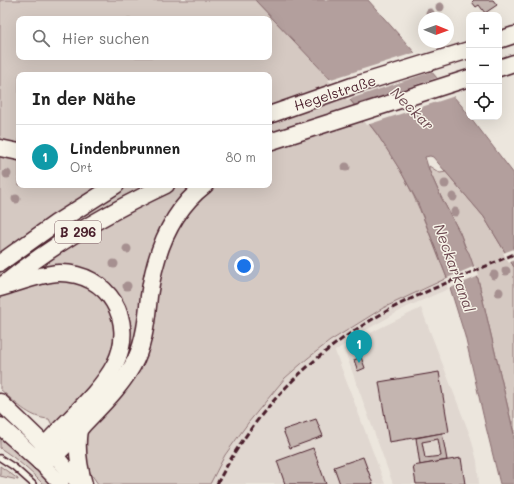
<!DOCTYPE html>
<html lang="de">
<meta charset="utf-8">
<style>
:root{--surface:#fff;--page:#f2f2f2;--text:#222;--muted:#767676;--line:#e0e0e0;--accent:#b45309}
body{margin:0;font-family:Mali,sans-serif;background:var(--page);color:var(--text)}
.controls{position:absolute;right:12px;top:12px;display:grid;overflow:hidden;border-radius:8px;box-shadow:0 4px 16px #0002}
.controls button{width:36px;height:36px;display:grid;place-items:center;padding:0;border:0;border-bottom:1px solid var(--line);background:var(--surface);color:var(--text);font:20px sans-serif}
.compass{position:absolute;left:418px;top:12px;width:36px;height:36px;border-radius:50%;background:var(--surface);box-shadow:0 4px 16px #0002;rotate:91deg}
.you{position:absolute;left:244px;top:266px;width:14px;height:14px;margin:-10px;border:3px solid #fff;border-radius:50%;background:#1a73e8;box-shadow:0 0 0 6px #1a73e833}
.badge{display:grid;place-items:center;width:26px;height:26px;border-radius:50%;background:var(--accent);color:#fff;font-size:13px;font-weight:700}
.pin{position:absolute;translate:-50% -33px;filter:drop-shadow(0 1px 2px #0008)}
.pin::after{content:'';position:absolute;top:21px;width:14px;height:12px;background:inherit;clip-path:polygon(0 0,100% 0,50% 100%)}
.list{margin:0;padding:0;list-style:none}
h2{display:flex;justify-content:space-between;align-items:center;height:52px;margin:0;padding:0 16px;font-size:17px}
h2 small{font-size:13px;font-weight:400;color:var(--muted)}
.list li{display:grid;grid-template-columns:26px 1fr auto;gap:12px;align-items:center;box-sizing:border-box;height:64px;padding:0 16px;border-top:1px solid var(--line)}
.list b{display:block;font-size:15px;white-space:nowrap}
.list p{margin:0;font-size:13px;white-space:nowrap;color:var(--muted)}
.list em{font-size:13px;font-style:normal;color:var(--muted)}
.icon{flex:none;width:22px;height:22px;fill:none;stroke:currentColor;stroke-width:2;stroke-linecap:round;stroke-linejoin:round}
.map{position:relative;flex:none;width:514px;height:484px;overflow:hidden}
.search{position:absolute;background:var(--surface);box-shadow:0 4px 16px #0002;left:16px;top:16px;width:256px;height:44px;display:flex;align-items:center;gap:10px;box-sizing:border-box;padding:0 14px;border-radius:8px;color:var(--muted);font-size:15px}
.panel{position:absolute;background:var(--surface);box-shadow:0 4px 16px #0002;left:16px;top:72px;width:256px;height:116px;border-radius:8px}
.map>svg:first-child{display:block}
</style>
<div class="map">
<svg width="514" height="484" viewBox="0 0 514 484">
<rect width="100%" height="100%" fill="#ece6dd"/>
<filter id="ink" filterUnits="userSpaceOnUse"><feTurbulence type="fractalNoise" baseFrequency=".025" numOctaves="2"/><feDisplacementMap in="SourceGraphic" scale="8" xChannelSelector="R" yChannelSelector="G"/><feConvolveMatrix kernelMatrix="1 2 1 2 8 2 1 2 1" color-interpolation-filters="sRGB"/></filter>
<g filter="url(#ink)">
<g fill="#e0d7d0">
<path d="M514,249V260L407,307L366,330L335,351L385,484H210L225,455L248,423L285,378L308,358L330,341L383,308L404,297Z"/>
<path d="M421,308L471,438L477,461L479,484H393L344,349L378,329Z"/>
</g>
<g fill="#d5c9c2" stroke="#907476" fill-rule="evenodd">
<path d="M0,0H255C306,53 363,105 400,170C420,204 432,242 447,278L383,308L330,341L308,358L285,378L248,423L225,455L210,484H98L89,471L84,453L56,433L49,419C29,418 15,402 0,389ZM19,19H269V57H19ZM19,75H269V185H19Z"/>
<path d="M429,166L440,173L446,172L484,217L514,267V434L478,279L460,233L441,197L429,170Z"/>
<path d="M0,438L36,468L50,484H43C30,471 16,458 0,448Z"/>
<path d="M0,466L18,479V480L0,476Z"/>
</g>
<path fill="#b39f9d" stroke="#896c6f" d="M255,0H368L461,105L514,174V267L484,217L433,157L430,156L425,157L429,170L441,197L460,233L465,247L469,253L478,279L514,434V484H500L485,423L465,336L447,278L417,201L400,170L377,134L352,102Z"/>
<g fill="#ece6dd">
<path d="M417,52L434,71L347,100L328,80Z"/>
<path d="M439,77L455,96L367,125L352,106Z"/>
<path d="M514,249V260L509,263L503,253Z"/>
<path d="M475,266L479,276L448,289L445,279Z"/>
</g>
<g fill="#c4b5b0" stroke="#4a1f2b" fill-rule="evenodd">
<path d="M474,0H493L497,5L485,13L479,5L476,7L472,2Z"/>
<path d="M361,357L365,368L358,371L354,360Z"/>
<path d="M439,372L449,432L389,442L379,382Z"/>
<path d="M316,419L323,436L290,448L283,430Z"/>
<path d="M442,433L447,460L420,465L416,438ZM438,439L441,456L425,458L422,442Z"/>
<path d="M313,448L326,484H285L277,461Z"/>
<path d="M363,457L373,484H340L334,467Z"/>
<path d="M461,458L465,484H416L413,466Z"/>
</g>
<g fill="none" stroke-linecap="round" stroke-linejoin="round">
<defs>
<path id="lane" d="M0,458L14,467L33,484"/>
<g id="secondary">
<path d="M55,455L79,484"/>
<path d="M40,462L61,484"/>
</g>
<g id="primary">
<path d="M499,40L514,35"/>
<path d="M499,68L514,63"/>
<path d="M269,115L352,86L469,50"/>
<path d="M269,142L469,78"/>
<path d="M0,148L19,152"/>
<path d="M0,263L56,223L116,185"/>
<path d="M4,284C53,244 109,212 166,185"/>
<path d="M0,288C19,283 39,274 59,273C108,272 137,321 115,364C100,393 67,420 45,445L42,450L40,462"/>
<path d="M0,402L52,452"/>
<path d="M0,426L40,462"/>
<path d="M79,429C76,449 78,465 84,484"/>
<path d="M40,462C58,458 71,439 83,425C102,405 124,384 136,359C145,339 147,317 149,296C155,253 170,212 205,185"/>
</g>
</defs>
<use href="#lane" stroke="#4a1f2b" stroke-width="8"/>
<use href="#secondary" stroke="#4a1f2b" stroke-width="18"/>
<use href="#primary" stroke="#4a1f2b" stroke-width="19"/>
<use href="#lane" stroke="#f7f3e8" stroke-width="5"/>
<use href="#secondary" stroke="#f7f3e8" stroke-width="15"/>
<use href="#primary" stroke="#f7f3e8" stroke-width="16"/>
<path stroke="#4a1f2b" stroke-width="3" stroke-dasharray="6 3" stroke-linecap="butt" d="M217,484C258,404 320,345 400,304C437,286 476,271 514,254"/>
</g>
<g fill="#a69090">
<circle cx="440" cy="7" r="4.5"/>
<circle cx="430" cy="13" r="4.5"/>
<circle cx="346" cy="167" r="4.5"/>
<circle cx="7" cy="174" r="4.5"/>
<circle cx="445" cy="184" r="4.5"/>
<circle cx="453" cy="197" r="4.5"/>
<circle cx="16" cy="199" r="4.5"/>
<circle cx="455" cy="212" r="4.5"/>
<circle cx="127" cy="249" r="4.5"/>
<circle cx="114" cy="264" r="4.5"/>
<circle cx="506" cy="271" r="4.5"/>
<circle cx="494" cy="275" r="4.5"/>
<circle cx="127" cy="286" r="4.5"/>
<circle cx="499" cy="292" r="4.5"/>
</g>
</g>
<g text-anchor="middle" stroke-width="3" stroke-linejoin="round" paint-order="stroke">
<rect fill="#f7f3e8" stroke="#7e5f64" stroke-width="1" x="55" y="221" width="46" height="22" rx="3"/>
<g font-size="13" font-weight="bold" fill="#4a1f2b">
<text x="78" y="237">B 296</text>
</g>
<g font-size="14" fill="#4a1f2b" stroke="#f7f3e8">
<text transform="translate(335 93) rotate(-18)" y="5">Hegelstraße</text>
</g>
<g font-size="15" font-style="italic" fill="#6f4c53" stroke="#f7f3e8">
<text transform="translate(412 109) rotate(45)" y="5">Neckar</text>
<text transform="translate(454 268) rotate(70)" y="5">Neckarkanal</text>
</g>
</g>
</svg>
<div class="controls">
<button>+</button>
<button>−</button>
<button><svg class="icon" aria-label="locate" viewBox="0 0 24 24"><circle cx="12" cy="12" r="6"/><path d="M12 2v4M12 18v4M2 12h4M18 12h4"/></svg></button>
</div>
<svg class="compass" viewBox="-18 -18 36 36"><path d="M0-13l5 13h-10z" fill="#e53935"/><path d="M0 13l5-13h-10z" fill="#767676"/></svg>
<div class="you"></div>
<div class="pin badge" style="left:359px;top:363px;background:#0f9aa8">1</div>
<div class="search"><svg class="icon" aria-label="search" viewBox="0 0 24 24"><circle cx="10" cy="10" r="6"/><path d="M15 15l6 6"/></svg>Hier suchen</div>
<section class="panel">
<h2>In der Nähe<small></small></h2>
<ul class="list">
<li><span class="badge" style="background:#0f9aa8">1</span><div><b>Lindenbrunnen</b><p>Ort</p></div><em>80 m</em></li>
</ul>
</section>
</div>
